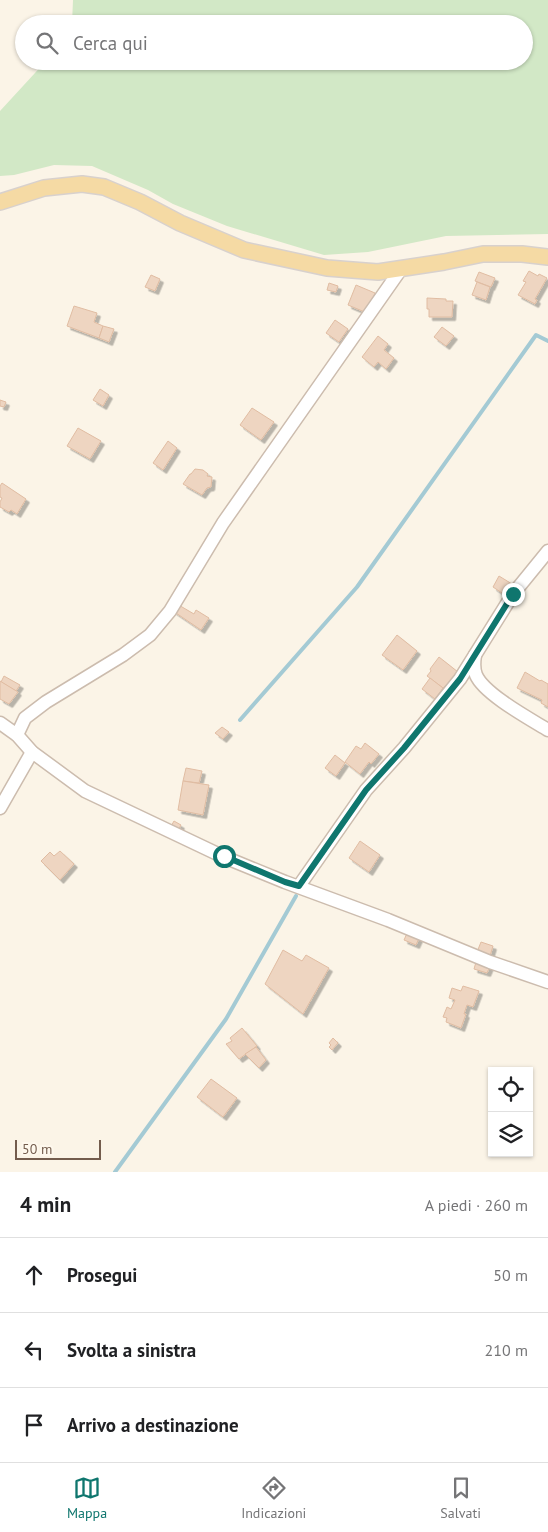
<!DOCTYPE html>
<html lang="it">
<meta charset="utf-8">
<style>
:root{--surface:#fff;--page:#f6f6f6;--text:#202124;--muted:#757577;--line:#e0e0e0;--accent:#0f766e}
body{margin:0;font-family:"PT Sans",sans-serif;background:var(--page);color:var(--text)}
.controls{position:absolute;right:15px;bottom:15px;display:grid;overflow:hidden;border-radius:0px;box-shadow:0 1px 4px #0004}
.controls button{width:45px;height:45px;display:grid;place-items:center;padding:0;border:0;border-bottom:1px solid var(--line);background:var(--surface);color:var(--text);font:25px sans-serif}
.scale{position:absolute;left:15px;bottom:12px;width:86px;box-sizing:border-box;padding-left:5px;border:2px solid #735c4d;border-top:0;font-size:14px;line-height:18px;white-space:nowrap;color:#735c4d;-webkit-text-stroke:4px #fef8ed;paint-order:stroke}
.stop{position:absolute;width:15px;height:15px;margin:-11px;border:4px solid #0f766e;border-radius:50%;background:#fff}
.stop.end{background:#0f766e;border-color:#fff;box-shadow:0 1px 5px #0008}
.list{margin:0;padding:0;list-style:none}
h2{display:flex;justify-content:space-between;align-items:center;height:65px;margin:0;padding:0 20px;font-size:21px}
h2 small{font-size:16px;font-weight:400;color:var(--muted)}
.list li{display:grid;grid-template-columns:32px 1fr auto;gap:15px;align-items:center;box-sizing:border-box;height:75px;padding:0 20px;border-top:1px solid var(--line)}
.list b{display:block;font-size:19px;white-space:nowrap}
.list em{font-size:16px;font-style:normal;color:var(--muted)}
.icon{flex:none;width:28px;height:28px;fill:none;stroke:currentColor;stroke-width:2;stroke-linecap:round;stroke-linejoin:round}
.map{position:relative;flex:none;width:548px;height:1172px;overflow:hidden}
.search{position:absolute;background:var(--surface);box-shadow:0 1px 4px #0004;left:15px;right:15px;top:15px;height:55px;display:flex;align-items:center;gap:12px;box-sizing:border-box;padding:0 18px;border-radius:28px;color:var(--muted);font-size:19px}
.sheet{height:290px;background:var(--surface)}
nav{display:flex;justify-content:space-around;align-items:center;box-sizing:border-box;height:70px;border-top:1px solid var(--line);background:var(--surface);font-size:14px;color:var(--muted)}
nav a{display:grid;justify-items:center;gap:2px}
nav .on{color:var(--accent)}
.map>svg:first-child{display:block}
</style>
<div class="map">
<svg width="548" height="1172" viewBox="0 0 548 1172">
<defs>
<filter id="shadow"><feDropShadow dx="3.5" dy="3.5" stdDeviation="0" flood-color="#0004"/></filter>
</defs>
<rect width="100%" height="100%" fill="#fbf4e7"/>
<path fill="#d2e8c6" d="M73,0H548V234L446,236L368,252L324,255L227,226L173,204L148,190L92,166L54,165L14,175L0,176V111L46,61H524V24H72Z"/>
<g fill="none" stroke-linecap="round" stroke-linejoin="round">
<g stroke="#a4cad4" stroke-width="4">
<path d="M240,720L357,587L536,335L548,341"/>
<path d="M115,1172L226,1019L296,896"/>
</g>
</g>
<g fill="#eed5c1" stroke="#e0bca2" filter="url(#shadow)">
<path d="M529,271L538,276L539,274L547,278L535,299L537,300L535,304L518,295L526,282L523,281Z"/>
<path d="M479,272L495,278L491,287L475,281Z"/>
<path d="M151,275L160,279L155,291L145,287Z"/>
<path d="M477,282L490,287L486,300L472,295Z"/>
<path d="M329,283L338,286L336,292L327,290Z"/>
<path d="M356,285L375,293L367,313L348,305Z"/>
<path d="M427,298L446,299V301H453L452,317H429V309H427Z"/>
<path d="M74,306L97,313L94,322L103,326L99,338L67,326Z"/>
<path d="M335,320L348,329L339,342L326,333Z"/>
<path d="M103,326L114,329L109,342L99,338Z"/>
<path d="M442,327L454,336L446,346L434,337Z"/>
<path d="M378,336L388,344L384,350L394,358L386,369L378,362L374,367L362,357Z"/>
<path d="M100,389L109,395L103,406L93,400Z"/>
<path d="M0,400L6,402L4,407L0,406Z"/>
<path d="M252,408L274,422L261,440L240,425Z"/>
<path d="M78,428L101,441L90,459L67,446Z"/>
<path d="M168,441L177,448L163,470L153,463Z"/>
<path d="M195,469L203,470L208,474L207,476L212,477L211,487L207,488L202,495L183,484L190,474H191Z"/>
<path d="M2,483L26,499L17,514L11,510L9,512L0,507V502L2,498L0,497V486Z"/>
<path d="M499,576L512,584L505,595L493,587Z"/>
<path d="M177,604L194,614L196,610L209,618L201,630L173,611Z"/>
<path d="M397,635L417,651L403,670L382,655Z"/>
<path d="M439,657L458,672L449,684L448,683L443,688L427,676L431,671L430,669Z"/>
<path d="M525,672L540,681L541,680L548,684V707L541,703L542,700L517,688Z"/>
<path d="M4,676L20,685L16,691L1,682Z"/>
<path d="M430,678L443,688L435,699L422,689Z"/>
<path d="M0,681L18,692L9,704L0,699Z"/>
<path d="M222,727L229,732L223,739L215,733Z"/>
<path d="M365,743L379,754L371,764L369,762L360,774L345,762L356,746L361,749Z"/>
<path d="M335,755L345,763L336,776L325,768Z"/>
<path d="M186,768L202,771L199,783L183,781Z"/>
<path d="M183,781L209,785L203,815L178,810Z"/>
<path d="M174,821L181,825L177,832L170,828Z"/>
<path d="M360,841L380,855L369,872L349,858Z"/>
<path d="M60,851L74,864L60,880L41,861L50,852L54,856Z"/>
<path d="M408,931L420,936L416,945L404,940Z"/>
<path d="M481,942L493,946L490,956L477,952Z"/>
<path d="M283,950L302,961L306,955L329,968L303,1014L265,984Z"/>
<path d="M476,962L490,966L487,973L474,969Z"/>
<path d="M463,986L479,991L473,1007L467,1005L464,1014H466L461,1028L446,1022L447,1018L443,1017L447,1007L451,1009L455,1000L449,998L452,988L461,991Z"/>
<path d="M242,1028L257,1046L239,1059L226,1044L232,1041L230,1038Z"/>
<path d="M333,1038L338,1043L332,1050L329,1047L331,1045L329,1043Z"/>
<path d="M256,1047L266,1060L259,1068L245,1054Z"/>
<path d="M211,1079L237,1098L223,1117L197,1097Z"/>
</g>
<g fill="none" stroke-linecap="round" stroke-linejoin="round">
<defs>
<g id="minor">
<path d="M475,655C474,662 473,668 476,675C484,694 530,719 548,730"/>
<path d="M0,723L17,735L32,752L85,791L224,857L285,882L388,920L490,962L548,982"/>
<path d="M17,735L25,718L46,702L123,655L150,635L170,611L223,523L401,269"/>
<path d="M0,808L32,752"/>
<path d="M299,886L366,790L404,748L460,679L513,594L548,551"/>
</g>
<path id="major" d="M0,202L44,188L82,184L104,187L140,202L180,223L244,250L327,268L378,272L444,262L483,254H522L548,257"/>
</defs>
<use href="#minor" stroke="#ccbcae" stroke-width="15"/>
<use href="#major" stroke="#d8d1cd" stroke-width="18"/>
<use href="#minor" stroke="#fff" stroke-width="12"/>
<use href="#major" stroke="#f5daa4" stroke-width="15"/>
</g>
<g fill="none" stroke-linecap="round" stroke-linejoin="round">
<path stroke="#0f766e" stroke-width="6" d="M224,856L285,882L299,886L366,790L404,748L460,679L513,594"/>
</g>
</svg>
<div class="controls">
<button><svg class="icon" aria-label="locate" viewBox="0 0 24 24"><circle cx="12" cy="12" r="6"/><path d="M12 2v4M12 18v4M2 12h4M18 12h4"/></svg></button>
<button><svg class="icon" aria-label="layers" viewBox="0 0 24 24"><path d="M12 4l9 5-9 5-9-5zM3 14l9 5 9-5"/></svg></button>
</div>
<div class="scale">50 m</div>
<div class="stop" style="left:224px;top:856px"></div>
<div class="stop end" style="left:513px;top:594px"></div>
<div class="search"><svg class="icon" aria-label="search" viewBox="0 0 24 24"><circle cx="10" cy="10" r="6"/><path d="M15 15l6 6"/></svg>Cerca qui</div>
</div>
<section class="sheet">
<h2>4 min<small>A piedi · 260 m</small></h2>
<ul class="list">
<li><svg class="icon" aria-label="ahead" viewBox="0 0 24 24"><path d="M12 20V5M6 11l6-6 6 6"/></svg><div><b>Prosegui</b></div><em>50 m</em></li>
<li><svg class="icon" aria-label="left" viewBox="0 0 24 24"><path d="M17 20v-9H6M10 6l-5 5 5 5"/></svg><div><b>Svolta a sinistra</b></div><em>210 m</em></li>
<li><svg class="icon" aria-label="arrive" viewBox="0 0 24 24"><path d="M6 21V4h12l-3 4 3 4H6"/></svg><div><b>Arrivo a destinazione</b></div></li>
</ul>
</section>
<nav>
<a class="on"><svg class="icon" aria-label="map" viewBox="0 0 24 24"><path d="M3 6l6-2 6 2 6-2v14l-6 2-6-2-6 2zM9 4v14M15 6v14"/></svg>Mappa</a>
<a><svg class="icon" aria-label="directions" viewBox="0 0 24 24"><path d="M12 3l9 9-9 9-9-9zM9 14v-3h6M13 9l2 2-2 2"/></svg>Indicazioni</a>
<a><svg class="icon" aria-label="saved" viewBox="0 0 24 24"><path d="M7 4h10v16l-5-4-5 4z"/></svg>Salvati</a>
</nav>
